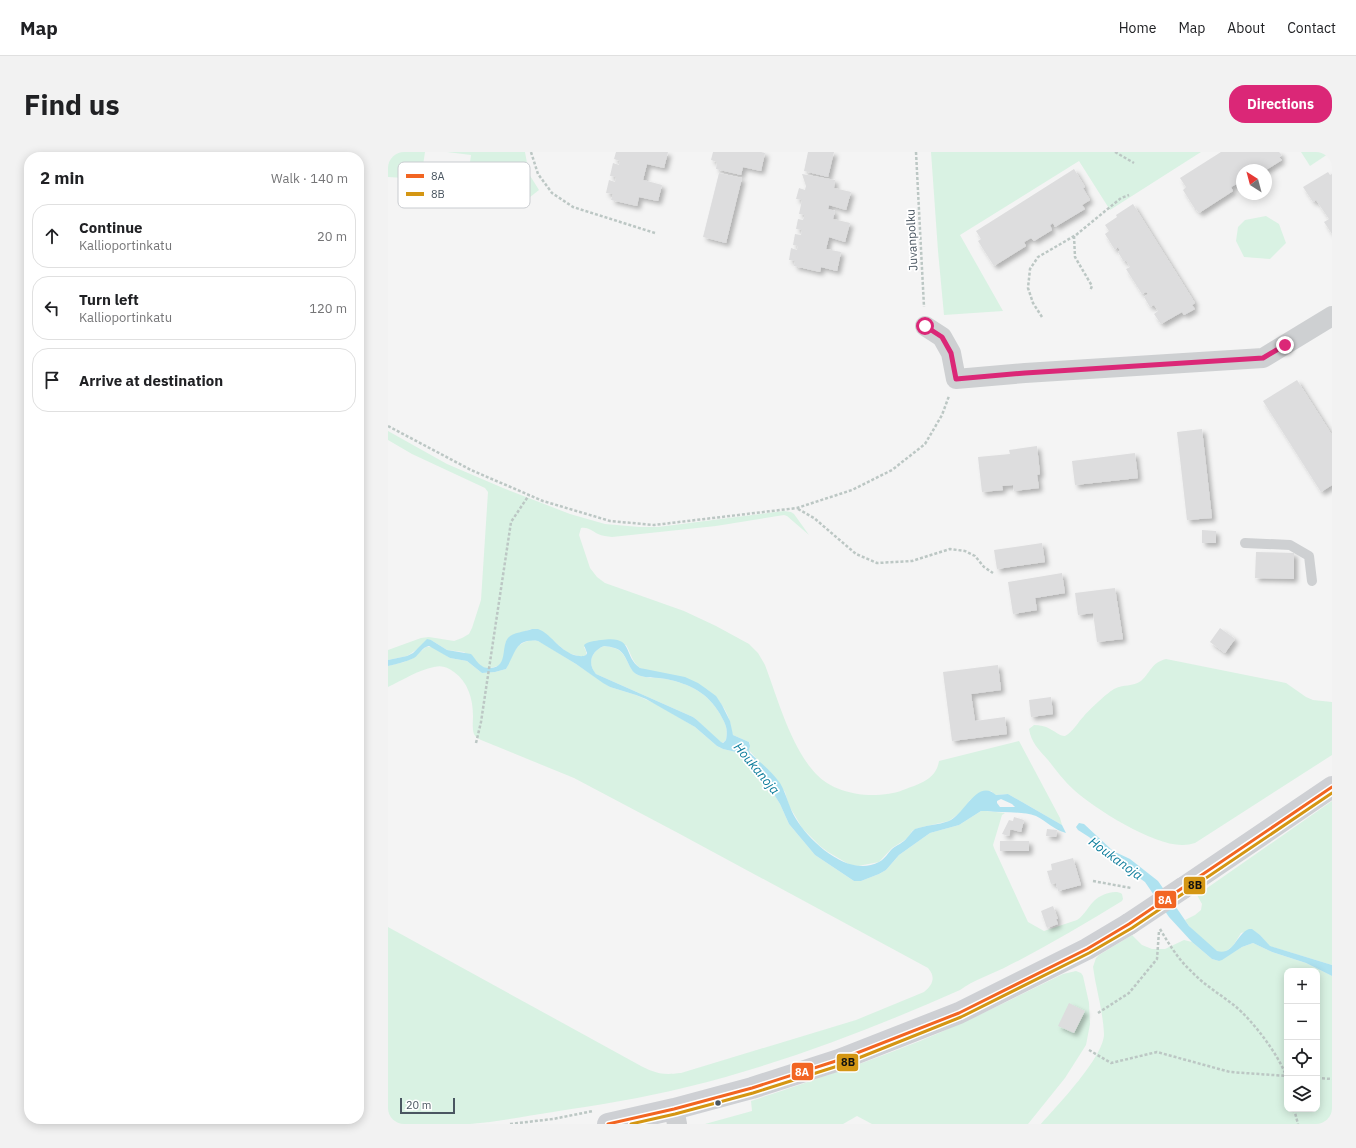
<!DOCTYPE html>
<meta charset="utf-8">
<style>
:root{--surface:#fff;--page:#f2f2f2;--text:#202124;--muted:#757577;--line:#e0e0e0;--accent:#db2777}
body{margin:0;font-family:"IBM Plex Sans",sans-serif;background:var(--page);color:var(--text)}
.controls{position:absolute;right:12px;bottom:12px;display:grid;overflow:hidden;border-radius:8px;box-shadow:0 2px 10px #0003}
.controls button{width:36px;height:36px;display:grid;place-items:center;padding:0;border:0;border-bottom:1px solid var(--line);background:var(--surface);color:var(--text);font:20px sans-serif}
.compass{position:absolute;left:848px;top:12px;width:36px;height:36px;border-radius:50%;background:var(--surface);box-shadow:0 2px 10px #0003;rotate:324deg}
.scale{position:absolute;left:12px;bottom:10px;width:55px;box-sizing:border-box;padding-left:4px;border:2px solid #4a5661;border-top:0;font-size:11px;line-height:14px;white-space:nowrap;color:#4a5661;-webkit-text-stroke:3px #fff;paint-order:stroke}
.stop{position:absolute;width:12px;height:12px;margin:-9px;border:3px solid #db2777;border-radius:50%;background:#fff}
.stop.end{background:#db2777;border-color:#fff;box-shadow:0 1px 4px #0008}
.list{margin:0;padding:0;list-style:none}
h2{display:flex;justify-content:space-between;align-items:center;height:52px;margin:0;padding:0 16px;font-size:17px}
h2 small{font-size:13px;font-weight:400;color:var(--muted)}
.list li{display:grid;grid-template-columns:26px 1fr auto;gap:12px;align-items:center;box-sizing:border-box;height:64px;margin:0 8px 8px;padding:0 8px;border:1px solid var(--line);border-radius:16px}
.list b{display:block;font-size:15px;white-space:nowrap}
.list p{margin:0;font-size:13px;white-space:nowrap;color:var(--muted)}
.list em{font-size:13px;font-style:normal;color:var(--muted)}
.icon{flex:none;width:22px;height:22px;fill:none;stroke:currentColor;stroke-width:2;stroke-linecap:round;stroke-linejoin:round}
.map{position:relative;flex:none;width:944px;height:972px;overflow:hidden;border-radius:16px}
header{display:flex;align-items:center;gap:24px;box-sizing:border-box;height:56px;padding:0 20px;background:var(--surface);border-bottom:1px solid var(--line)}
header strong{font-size:19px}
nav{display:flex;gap:22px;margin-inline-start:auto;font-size:14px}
.intro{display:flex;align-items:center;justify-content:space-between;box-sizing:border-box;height:96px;padding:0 24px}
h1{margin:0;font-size:28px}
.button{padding:10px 18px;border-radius:16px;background:var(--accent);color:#fff;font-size:14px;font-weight:700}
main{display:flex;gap:24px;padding:0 24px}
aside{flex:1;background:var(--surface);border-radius:16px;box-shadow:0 2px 10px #0003}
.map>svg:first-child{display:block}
</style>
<header>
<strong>Map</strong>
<nav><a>Home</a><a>Map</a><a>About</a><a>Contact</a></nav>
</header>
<div class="intro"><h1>Find us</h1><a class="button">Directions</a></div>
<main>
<aside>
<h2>2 min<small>Walk · 140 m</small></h2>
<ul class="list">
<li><svg class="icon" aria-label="ahead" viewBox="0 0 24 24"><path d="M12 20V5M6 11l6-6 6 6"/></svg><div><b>Continue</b><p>Kallioportinkatu</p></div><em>20 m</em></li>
<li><svg class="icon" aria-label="left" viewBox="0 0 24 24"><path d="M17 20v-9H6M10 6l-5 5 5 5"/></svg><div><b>Turn left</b><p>Kallioportinkatu</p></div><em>120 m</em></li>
<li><svg class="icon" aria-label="arrive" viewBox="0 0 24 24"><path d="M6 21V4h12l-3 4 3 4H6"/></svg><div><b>Arrive at destination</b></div></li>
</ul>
</aside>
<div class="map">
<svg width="944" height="972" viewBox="0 0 944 972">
<defs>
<filter id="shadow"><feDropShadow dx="3.5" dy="3.5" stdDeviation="2" flood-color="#0004"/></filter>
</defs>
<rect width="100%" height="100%" fill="#f4f4f4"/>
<g fill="#d9f2e3" fill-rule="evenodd">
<path d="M0,0H37L33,27L0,25Z"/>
<path d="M59,0H137L141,22L151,38L137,49L80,46V25L83,3Z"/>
<path d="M543,0H813L722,58L691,9L572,83L615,159L556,163L550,99Z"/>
<path d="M913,0H943L922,14Z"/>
<path d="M878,64L891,72L898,91L882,107L856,105L848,89L850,75L857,68Z"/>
<path d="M0,279L59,312L115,336L182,362L217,372L251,375H270L396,359L403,360L406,362L421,383L399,364L396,363L328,374L224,385C219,384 214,384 210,382C204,379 200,375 193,376L191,383L202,416L209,425L217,431L296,459L328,474L361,492L370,501L377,513C390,547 407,611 439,631C448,637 459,640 470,642C483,644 504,643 515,638C531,632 548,628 551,609L631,589L672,666L674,673L620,642L607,643L603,639L582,648L573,660L561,669L530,676L524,679L520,686L504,696L491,710L470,714L462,713L440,700L432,694L414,676L409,667L401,654L397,640L361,598L362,591L361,590L345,583C343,579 343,575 342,570C339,558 330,546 320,538L252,516C244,510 243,501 238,493L196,495L198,499V503L194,505L180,501L174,496L155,480L144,477L128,482L118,490L116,505L113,511L110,514L102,516H96L93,514L76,500L59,498L43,488L19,504L0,508V498L33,486L41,485L66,489L74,486L81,482L84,476L93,448L100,340L97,336L24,302L0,288Z"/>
<path d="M143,488L150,489L156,492L188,512L222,535L248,543L270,553L307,575L329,594L335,597L352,601L382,636L392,652L401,672L427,703L466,729H473L491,722L498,718L511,703L542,681L571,673L593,659H598L617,661L614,663L605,693L606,696L640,770L656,779L689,768C697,763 700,754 707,748C713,743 727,737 734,742L735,747L734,749C695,773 656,796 616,816C601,823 586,828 572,838C484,877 393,912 299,935C255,946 210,953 165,960C138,964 110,970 82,972C55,972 27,972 0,972V775L253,914C269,922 275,923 293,921L468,868L536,840C545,833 548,825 540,816L290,681L186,626L93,588C90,586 87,585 86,582C84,577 85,569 85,564C85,547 80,530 66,520C59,515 54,513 46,515C30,518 15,528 0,535V514L16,510L25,506L38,495H45L62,506L79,509L94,521L107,520L118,517C126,501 125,493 143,488Z"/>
<path d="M216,494C233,496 235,500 242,515C244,517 245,520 248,522C256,527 268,525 278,527C302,532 320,541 332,562C338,573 340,576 338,588L334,591L332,590L309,568L305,565L208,522C199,512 203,499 216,494Z"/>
<path d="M778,507L898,531L918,545L925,548L944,550V603L807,691C803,692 799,693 795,693C766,694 707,657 686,638C676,629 668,618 660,608C651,598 643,590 641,577L646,573C652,573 657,574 662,577C667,579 671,584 677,584C685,580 690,570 696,564C702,557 719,541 726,537C735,532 745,535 753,529C763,520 763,511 778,507Z"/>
<path d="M944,649V813L881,794L872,783L864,778L853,781L845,794L837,800L833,801L826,798L801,774L797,768L807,763L813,758L814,752L809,743Z"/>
<path d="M744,783L754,793L764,797H777L796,788L804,790L824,807L831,809L854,795L865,791L884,800L918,811L944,824V972H653C669,954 716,905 716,882C715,859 708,837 705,815L708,806L711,803ZM899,819H929V957H899Z"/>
<path d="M688,819L693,821L695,824L701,851L702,872L698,893L677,926L640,972H484L469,964L455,972H317L364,959L363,949C420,930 477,911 532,889C581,869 628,845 675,822Z"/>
</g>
<g fill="#aee2f0" fill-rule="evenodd">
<path d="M144,477C146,477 148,477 150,477C162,481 171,498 186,503C191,504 194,505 198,503L199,501L196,493C200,489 207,489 213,488C247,483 234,503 252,516L297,525L310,531L320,538L328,544L334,553L342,569L345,583L361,590L362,594L361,598L362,601C372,610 384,620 392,631C399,643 401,656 408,667C423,691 461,726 491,710C497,707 500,701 504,697C509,693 515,691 519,686C522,683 523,680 527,677C538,673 550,673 561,669C577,662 589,626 608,643L620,642L674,673L678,681C666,678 658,669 648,664C633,659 614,661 599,659H593L571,673L542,681L511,703L498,718L491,722L473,729H466L427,703L401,672L392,652L382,636L352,601L335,597L329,594L307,575L258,547L248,543L222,535L215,531L188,512L150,489C127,486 128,501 118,517L107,520L94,521L79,509L62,506L41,494C34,495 32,502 26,506C17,510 9,512 0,514V508L19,504L25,501L39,487L43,488L59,498L83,502C87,506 89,511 94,514C96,516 100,516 103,516C120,515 113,494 120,486C125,480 137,480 144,477ZM216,494C234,496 235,500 242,515C244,518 245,520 248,522C256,527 269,525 278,527C302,532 320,541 332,562C338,573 340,576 338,588L335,591L333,590L309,568L305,565L208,522C199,512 203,499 216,494ZM613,647L624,652L627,655H612L609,651V649Z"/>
<path d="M691,671L696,672L725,699L742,707L770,729L801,774L829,799C846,804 848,782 861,777H864L872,783L882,794L944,813V824L918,811L884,800L865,791L854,795L834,808L831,809L824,807L804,790L781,765L757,730L732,712L701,685L690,678L688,675Z"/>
</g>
<g fill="#ddddde" filter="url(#shadow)">
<path d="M228,0H280L276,16L259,12L255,28L274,33L270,49L251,45L249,54L223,48L225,42L218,41L221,28L227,30L228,25L222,24L225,11L231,13L232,9L226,7Z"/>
<path d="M325,0H373L377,1L373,19L355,15L353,23L328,17L329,10L323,8Z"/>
<path d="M420,0H446L440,25L416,19Z"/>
<path d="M833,0H891L894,3L891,5L894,8L878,18H854V29L843,35L845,39L811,61L808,57H807L795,38L798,35L792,26Z"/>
<path d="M686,17L697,35L695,36L702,48L694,53L697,57L667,75L665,71L662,73L664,78L646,89L643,86L636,90L638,94L606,114L590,89L593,87L588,79Z"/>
<path d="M940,20L942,23L944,22V82L936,70L941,67L928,48L925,50L915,35Z"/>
<path d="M331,21L354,26L338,91L315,85Z"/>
<path d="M414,22L447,28L446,36L463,40L458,58L441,53L440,57L447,59L445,67L462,71L457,90L441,85L438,97L453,100L449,119L433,115L432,120L406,114L407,109L401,108L403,96L409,98L410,94L405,93L407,82L413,83L414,78L408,77L410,67L415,68L417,63L411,62L414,48L408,47L411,36L417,38L418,34Z"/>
<path d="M745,52L807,151L804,153L807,157L796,163L794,160L773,172L766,162L770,159L766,153L762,155L756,145L760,142L758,140L754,142L738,117L742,115L738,108L736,110L730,100L732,99L730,95L727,98L717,82L721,79L717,73L729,65L728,63Z"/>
<path d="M909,228L944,283V333L933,340L875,249Z"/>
<path d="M814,277L824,366L799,368L789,280Z"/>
<path d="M649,294L652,322L649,323L651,336L626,339L625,333L614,334L615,338L594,340L590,305L622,302L621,298Z"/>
<path d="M747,301L750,326L687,333L684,309Z"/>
<path d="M814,378L828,379V391H814Z"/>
<path d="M654,391L657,410L609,417L606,398Z"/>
<path d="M868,400L906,401V427L867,426Z"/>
<path d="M674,421L677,441L647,446L649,458L625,462L620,430Z"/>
<path d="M727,436L735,487L709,490L705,461L690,463L687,441Z"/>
<path d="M832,476L847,487L837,501L822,490Z"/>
<path d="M610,513L613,538L583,542L587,569L617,565L619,582L564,589L555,520Z"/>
<path d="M663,545L665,562L643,565L641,548Z"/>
<path d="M626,665L636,668L633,680L622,677L621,684L614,682L621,668L625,669Z"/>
<path d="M659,677L669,678L668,685L658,684Z"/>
<rect x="612" y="689" width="29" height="10"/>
<path d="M685,706L693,733L670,739L668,731L663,732L659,719L664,718L663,712Z"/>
<path d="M665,754L670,767H668L670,772L659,776L653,759Z"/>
<path d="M681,851L697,859L686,881L670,874Z"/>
</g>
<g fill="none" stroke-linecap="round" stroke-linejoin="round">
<g stroke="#bcc7c4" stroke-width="2.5" stroke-dasharray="3 2" stroke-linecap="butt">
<path d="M143,0L150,22L164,41L185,55L267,81"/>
<path d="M528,0L536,155"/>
<path d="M727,0L746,11"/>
<path d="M686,84L687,105L704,134L702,139"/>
<path d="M654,165L645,151L640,136L642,117L650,105L688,83L733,46L741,43"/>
<path d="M0,274L83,318L155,349L222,369L266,373L409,356L464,338L504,318L537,292L554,263L561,244"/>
<path d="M410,357L426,366L468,402L489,411L524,409L562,397L577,399L587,404L596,415L605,421"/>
<path d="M88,591L93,570L123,370L141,343"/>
<path d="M705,729L743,736"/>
<path d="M772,777C781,792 790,807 803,819C816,833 832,842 847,854C865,869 891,903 899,926"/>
<path d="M710,861L741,841L769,807L771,779"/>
<path d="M701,898L723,911L769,900L842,920L899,924"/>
<path d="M929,926L944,927"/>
<path d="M906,957L910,972"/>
<path d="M122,972L165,967L205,959"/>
</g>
<path stroke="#ced0d2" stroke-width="10" d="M857,391L902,393L921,404L924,429"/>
<g stroke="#ced0d2" stroke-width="20">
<path d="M537,174L554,185L563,201L568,227L637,221L875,206L944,164"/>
<path d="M286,957L289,972"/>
</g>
<g stroke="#ced0d4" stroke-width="22">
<path d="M795,736L944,635"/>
<path d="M220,972L286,957L364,936L451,908L571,861L699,797L741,772"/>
</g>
<path stroke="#ced0d4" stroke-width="22" d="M741,772L795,736"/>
<defs>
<path id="bus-1" d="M220,972L286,957L364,936L451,908L571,861L699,797L741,772L944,635"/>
<path id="bus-2" d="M243,972L287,962L365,941L453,913L573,865L701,801L744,776L944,641"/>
</defs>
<use href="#bus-1" stroke="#fff" stroke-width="6"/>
<use href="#bus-2" stroke="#fff" stroke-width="6"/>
<use href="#bus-1" stroke="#f26522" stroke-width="3"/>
<use href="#bus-2" stroke="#d49613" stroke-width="3"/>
</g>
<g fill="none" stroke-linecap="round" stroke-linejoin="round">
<path stroke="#db2777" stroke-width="5" d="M537,174L554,185L563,201L568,227L637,221L875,206L897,193"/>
</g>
<circle fill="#4a5661" stroke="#fff" stroke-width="1.5" cx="330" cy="951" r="3.5"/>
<g text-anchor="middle" stroke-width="3.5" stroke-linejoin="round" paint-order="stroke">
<g font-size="12" fill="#4a5661" stroke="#fff">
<text transform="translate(524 88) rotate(-93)" y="4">Juvanpolku</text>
</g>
<g font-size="13" font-style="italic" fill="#0c7c9b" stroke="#fff">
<text transform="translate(369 616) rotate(50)" y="5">Houkanoja</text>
<text transform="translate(728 706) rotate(36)" y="5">Houkanoja</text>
</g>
</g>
<rect x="10" y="10" width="132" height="46" rx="6" fill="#fff" stroke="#c9ccd0" stroke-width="1"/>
<rect x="18" y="22" width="18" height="4" fill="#f26522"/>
<rect x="18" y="40" width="18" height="4" fill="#d49613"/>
<g font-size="11" fill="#4a5661">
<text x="43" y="28">8A</text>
<text x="43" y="46">8B</text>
</g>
<g stroke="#fff" stroke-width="1.5">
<rect x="795" y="724" width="23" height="19" rx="4" fill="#d49613"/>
<rect x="766" y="738" width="23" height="19" rx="4" fill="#f26522"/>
<rect x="448" y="901" width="23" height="19" rx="4" fill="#d49613"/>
<rect x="403" y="910" width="23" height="19" rx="4" fill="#f26522"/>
</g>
<g font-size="11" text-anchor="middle" font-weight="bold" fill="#fff">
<text x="777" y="752">8A</text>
<text x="414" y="924">8A</text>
</g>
<g font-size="11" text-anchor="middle" font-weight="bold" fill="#111">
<text x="807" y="737">8B</text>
<text x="460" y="914">8B</text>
</g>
</svg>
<div class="controls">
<button>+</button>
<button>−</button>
<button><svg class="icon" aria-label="locate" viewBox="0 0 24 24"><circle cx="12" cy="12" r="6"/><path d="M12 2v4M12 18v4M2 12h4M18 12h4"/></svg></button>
<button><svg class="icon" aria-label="layers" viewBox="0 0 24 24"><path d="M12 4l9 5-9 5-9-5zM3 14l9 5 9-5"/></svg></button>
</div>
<svg class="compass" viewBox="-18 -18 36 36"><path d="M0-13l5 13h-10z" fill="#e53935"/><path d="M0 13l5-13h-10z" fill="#757577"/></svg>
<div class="scale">20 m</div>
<div class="stop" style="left:537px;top:174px"></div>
<div class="stop end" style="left:897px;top:193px"></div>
</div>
</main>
